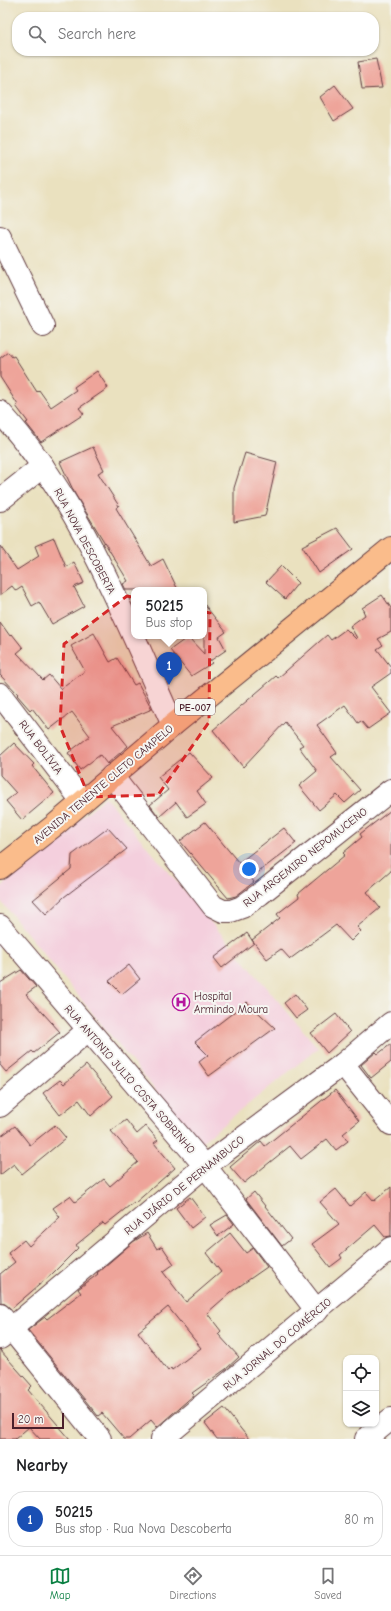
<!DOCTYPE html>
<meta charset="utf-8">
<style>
:root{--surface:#fff;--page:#f2f2f2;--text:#202124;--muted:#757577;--line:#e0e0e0;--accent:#0b8043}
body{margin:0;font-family:"Comic Neue",sans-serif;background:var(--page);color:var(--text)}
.controls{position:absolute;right:12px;bottom:12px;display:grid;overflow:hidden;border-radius:8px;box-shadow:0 1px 3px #0004}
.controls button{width:36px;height:36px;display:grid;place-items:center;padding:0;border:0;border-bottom:1px solid var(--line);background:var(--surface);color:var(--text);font:20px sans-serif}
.scale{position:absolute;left:12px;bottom:10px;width:52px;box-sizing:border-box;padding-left:4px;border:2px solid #4a1f2b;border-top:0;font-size:11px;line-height:14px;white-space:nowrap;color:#4a1f2b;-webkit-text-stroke:3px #f6f6f2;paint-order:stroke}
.you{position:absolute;left:249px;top:869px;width:14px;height:14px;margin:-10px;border:3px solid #fff;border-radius:50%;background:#1a73e8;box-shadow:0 0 0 6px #1a73e833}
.badge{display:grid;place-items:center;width:26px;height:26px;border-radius:50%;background:var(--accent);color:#fff;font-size:13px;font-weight:700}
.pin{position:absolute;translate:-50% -33px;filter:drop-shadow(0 1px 2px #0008)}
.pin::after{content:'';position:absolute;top:21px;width:14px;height:12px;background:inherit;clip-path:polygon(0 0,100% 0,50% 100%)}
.popup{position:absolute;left:131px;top:587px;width:76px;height:52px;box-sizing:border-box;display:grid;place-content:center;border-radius:8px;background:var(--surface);filter:drop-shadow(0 1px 3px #0005);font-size:13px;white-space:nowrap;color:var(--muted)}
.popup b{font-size:15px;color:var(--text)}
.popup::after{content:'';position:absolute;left:50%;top:100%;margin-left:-8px;border:8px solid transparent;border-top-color:var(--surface)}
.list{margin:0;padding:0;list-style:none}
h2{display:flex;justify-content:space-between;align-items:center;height:52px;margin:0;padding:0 16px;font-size:17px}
h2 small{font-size:13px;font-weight:400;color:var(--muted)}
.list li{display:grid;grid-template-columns:26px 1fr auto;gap:12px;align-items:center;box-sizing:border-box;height:56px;margin:0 8px 8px;padding:0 8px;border:1px solid var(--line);border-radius:16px}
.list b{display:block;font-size:15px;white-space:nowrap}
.list p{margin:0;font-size:13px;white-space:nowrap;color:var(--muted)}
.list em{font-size:13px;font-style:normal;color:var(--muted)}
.icon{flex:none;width:22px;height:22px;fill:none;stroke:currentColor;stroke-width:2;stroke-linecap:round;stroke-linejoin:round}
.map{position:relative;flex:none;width:391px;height:1439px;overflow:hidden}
.search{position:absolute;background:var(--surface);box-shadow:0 1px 3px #0004;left:12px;right:12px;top:12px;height:44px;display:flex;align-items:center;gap:10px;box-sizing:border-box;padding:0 14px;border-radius:16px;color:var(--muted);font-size:15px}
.sheet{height:116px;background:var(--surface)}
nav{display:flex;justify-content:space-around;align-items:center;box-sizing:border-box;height:56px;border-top:1px solid var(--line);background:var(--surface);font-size:11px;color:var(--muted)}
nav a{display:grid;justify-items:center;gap:2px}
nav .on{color:var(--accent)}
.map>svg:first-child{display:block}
</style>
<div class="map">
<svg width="391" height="1439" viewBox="0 0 391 1439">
<rect width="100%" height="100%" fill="#f6f6f2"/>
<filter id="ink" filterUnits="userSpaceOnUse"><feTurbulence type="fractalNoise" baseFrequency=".025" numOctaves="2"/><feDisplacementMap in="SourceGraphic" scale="8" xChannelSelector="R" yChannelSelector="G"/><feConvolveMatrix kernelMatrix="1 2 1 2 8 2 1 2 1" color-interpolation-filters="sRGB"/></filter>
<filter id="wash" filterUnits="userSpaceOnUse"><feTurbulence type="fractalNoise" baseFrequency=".012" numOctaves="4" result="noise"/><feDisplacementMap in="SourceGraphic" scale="16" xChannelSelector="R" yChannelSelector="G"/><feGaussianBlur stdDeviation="0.9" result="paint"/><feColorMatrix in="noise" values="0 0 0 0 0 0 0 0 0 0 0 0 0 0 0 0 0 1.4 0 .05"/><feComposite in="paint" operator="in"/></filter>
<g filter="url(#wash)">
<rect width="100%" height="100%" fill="#eae1bf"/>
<path fill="#f4cfdd" d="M105,797L318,1048L199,1144L0,900V888Z"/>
<g id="blocks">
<g fill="#eea49a" fill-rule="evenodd">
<path d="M376,59L382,88L362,89L358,62Z"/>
<path d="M335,85L353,109L334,121L320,97Z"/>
<path d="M8,352L12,357L14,356L37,392L39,390L51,407L76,390L74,387L97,371L108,388L79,408L84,414L41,442L26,423L28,422L16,406L18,405L0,377V358Z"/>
<path d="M93,447L104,470L98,473L119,506L116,508L151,566L163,559L178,590H126L123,584L128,581L75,494L60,462Z"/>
<path d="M245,453L277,462L265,516L234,522V488Z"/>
<path d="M337,528L353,549L319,573L302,546Z"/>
<path d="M54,538L66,567L74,562L84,583L74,587L84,606L52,624L39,602L32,606L22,587L16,591L12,586L0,595V546L17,570L39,556L35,546Z"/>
<path d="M281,566L298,583L285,599L266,582Z"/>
<path d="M382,595L391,608V632L378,639L383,645L377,649L391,667V673L371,687L391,713L368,729L361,721L358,723L345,705L317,725L337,753L331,757L360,790L345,803L337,795L319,810L299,786L317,771L299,747L303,745L285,722L243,767L213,730L276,676L278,678L327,635L331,640L346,629L356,639L357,638L350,626L365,615L362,608Z"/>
<path d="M204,604L226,632L219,637L226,650L210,661L212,663L191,676L170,650L188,637L204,654Z"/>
<path d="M0,622L10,636L12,634L23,648L17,653L43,680L49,675L61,689L85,671L71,646L94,633L110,662L117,658L134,685L138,683L152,709L112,726L128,746L107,764L100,755L80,770L68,753L90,736L72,712L49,730L32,708L30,710L17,695L18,694L0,675Z"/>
<path d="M14,743L34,764L32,766L54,793L22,820L6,801L16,793L0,775V756Z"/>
<path d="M189,752L213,778L197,791L206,804L187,817L176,802L159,817L150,805L168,790L158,777Z"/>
<path d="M391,810V871L367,892L380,908L357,927L361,931L351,941L336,925L290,959L281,949L267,959L252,940L280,918L277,914L299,897L298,894L345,855L343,853L362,837L360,834Z"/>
<path d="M205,822L239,863L284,828L296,843L251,878L254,882L236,896L228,898L180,841Z"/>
<path d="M108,828L127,849L64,897L46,914L33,900L71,869L72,855Z"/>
<path d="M247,933L254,943L222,968L214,958Z"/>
<path d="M129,965L140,979L122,994L109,981Z"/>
<path d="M21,970L36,987L26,994L60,1032L34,1053L32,1051L6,1072L0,1065V983Z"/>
<path d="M295,994L307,1010L296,1018L284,1003Z"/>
<path d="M247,1002L275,1028L209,1076L199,1062L208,1055L195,1042Z"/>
<path d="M336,1014L350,1032L327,1053L311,1033Z"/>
<path d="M391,1044V1062L371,1078L361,1065L376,1052L378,1054Z"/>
<path d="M86,1065L113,1096L91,1116L79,1100L60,1115L43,1093L60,1080L64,1084Z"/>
<path d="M335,1090L359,1121L343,1134L348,1141L336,1150L327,1139L301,1159L290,1146L244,1183L230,1167L261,1141L265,1146Z"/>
<path d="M126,1120L137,1134L146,1126L158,1140L154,1143L175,1168L135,1203L134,1202L105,1225L103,1223L76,1245L78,1248L52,1274L11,1309L5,1304L1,1303L0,1274L15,1262L8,1253L24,1240L29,1246L60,1217L53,1208L70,1196L75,1202L104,1179L110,1186L138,1162L111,1131Z"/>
<path d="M55,1125L66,1138L22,1174L14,1164L0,1175V1137L15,1126L30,1145Z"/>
<path d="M391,1187V1236L385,1237L375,1225L340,1255L342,1258L330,1267L312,1244L339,1224L320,1202L336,1189L350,1206L366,1192L374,1201Z"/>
<path d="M254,1192L291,1239L282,1246L246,1199Z"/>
<path d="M190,1197L205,1217L191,1228L176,1208Z"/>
<path d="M227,1215L234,1224L218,1236L210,1225Z"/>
<path d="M147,1233L157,1249L162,1246L174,1264L163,1272L186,1302L221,1272L206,1253L230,1233L246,1253L253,1248L267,1267L231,1292L207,1313L221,1331L218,1334L239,1357L226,1369L192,1393L194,1395L157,1427L151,1420L129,1439H124L102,1413L98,1416L28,1330L45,1317L47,1319L81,1293L78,1289L98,1274L97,1273L133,1242ZM168,1307L201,1348L172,1370L171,1368L168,1371L138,1332Z"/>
<path d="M0,1350L32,1386L28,1390L70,1439H40L29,1427L15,1439H0Z"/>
<path d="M224,1408L249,1439H217L205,1423Z"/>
</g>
</g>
</g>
<g filter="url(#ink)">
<use href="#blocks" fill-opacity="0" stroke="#623c41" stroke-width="1"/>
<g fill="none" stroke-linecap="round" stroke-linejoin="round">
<defs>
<g id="minor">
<path d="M0,237L43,326"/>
<path d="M0,412C81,501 124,617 173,725"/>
<path d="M0,500L43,466"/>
<path d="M0,694L82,801"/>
<path d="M112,776L213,906L223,911H231L242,907L260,894L391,790"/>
<path d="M0,926L205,1166L317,1311"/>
<path d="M343,1064L391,1124"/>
<path d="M0,1106L88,1030"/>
<path d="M0,1315L100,1439"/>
<path d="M0,1338L205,1166L343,1064L391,1023"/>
<path d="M162,1439L391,1248"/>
<path d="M366,1439L391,1419"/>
</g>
<path id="major" d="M0,868L55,825L173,725L391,548"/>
</defs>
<use href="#minor" stroke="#623c41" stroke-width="24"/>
<use href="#major" stroke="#623c41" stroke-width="24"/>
<use href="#minor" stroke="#fff" stroke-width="22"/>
<use href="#major" stroke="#fabc8b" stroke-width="22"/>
</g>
</g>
<path fill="#d62828" fill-opacity="0.2" stroke="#d62828" stroke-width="3" stroke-dasharray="8 5" stroke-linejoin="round" d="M127,596L210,613L209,722L158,795L89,797L60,726L64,644Z"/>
<defs>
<symbol id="hospital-ring" viewBox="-11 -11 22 22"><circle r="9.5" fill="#f6f6f2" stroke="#b5179e" stroke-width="1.5"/><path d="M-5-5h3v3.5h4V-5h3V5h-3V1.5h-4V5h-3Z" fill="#b5179e"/></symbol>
</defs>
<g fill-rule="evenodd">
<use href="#hospital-ring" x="171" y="992" width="20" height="20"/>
</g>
<g text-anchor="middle" stroke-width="4" stroke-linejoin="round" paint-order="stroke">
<rect fill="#f6f6f2" stroke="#7e6067" stroke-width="1" x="175" y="699" width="40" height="16" rx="3"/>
<g font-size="10" font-weight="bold" fill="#4a1f2b">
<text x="195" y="711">PE-007</text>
</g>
<g font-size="11" fill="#4a1f2b" stroke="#f6f6f2">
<text transform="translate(85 541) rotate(62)" y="4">RUA NOVA DESCOBERTA</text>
<text transform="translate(41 747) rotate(53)" y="4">RUA BOLÍVIA</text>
<text transform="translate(103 784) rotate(-40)" y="4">AVENIDA TENENTE CLETO CAMPELO</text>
<text transform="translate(305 857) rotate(-38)" y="4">RUA ARGEMIRO NEPOMUCENO</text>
<text transform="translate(130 1079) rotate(49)" y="4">RUA ANTONIO JULIO COSTA SOBRINHO</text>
<text transform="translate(184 1185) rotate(-39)" y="4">RUA DIÁRIO DE PERNAMBUCO</text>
<text transform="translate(277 1344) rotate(-40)" y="4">RUA JORNAL DO COMÉRCIO</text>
</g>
<g font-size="11" fill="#4a1f2b" stroke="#f6f6f2" text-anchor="start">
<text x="194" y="1000">Hospital<tspan x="194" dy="13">Armindo Moura</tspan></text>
</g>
</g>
</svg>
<div class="controls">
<button><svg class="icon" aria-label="locate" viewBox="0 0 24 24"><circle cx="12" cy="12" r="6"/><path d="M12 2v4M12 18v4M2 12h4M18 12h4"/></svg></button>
<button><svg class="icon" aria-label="layers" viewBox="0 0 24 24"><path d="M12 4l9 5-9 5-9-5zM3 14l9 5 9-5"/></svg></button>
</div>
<div class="scale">20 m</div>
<div class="you"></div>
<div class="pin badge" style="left:169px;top:685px;background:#1a4fb4">1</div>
<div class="popup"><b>50215</b>Bus stop</div>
<div class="search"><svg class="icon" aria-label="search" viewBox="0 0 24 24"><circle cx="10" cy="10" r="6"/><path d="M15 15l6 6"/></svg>Search here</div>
</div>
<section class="sheet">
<h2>Nearby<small></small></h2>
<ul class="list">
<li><span class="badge" style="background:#1a4fb4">1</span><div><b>50215</b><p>Bus stop · Rua Nova Descoberta</p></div><em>80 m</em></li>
</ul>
</section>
<nav>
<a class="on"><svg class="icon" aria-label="map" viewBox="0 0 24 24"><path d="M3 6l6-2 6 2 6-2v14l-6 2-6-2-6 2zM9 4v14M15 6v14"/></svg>Map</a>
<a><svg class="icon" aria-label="directions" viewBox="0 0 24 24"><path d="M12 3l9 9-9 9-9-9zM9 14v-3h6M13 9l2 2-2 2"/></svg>Directions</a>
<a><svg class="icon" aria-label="saved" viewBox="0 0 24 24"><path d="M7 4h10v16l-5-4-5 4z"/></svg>Saved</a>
</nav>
